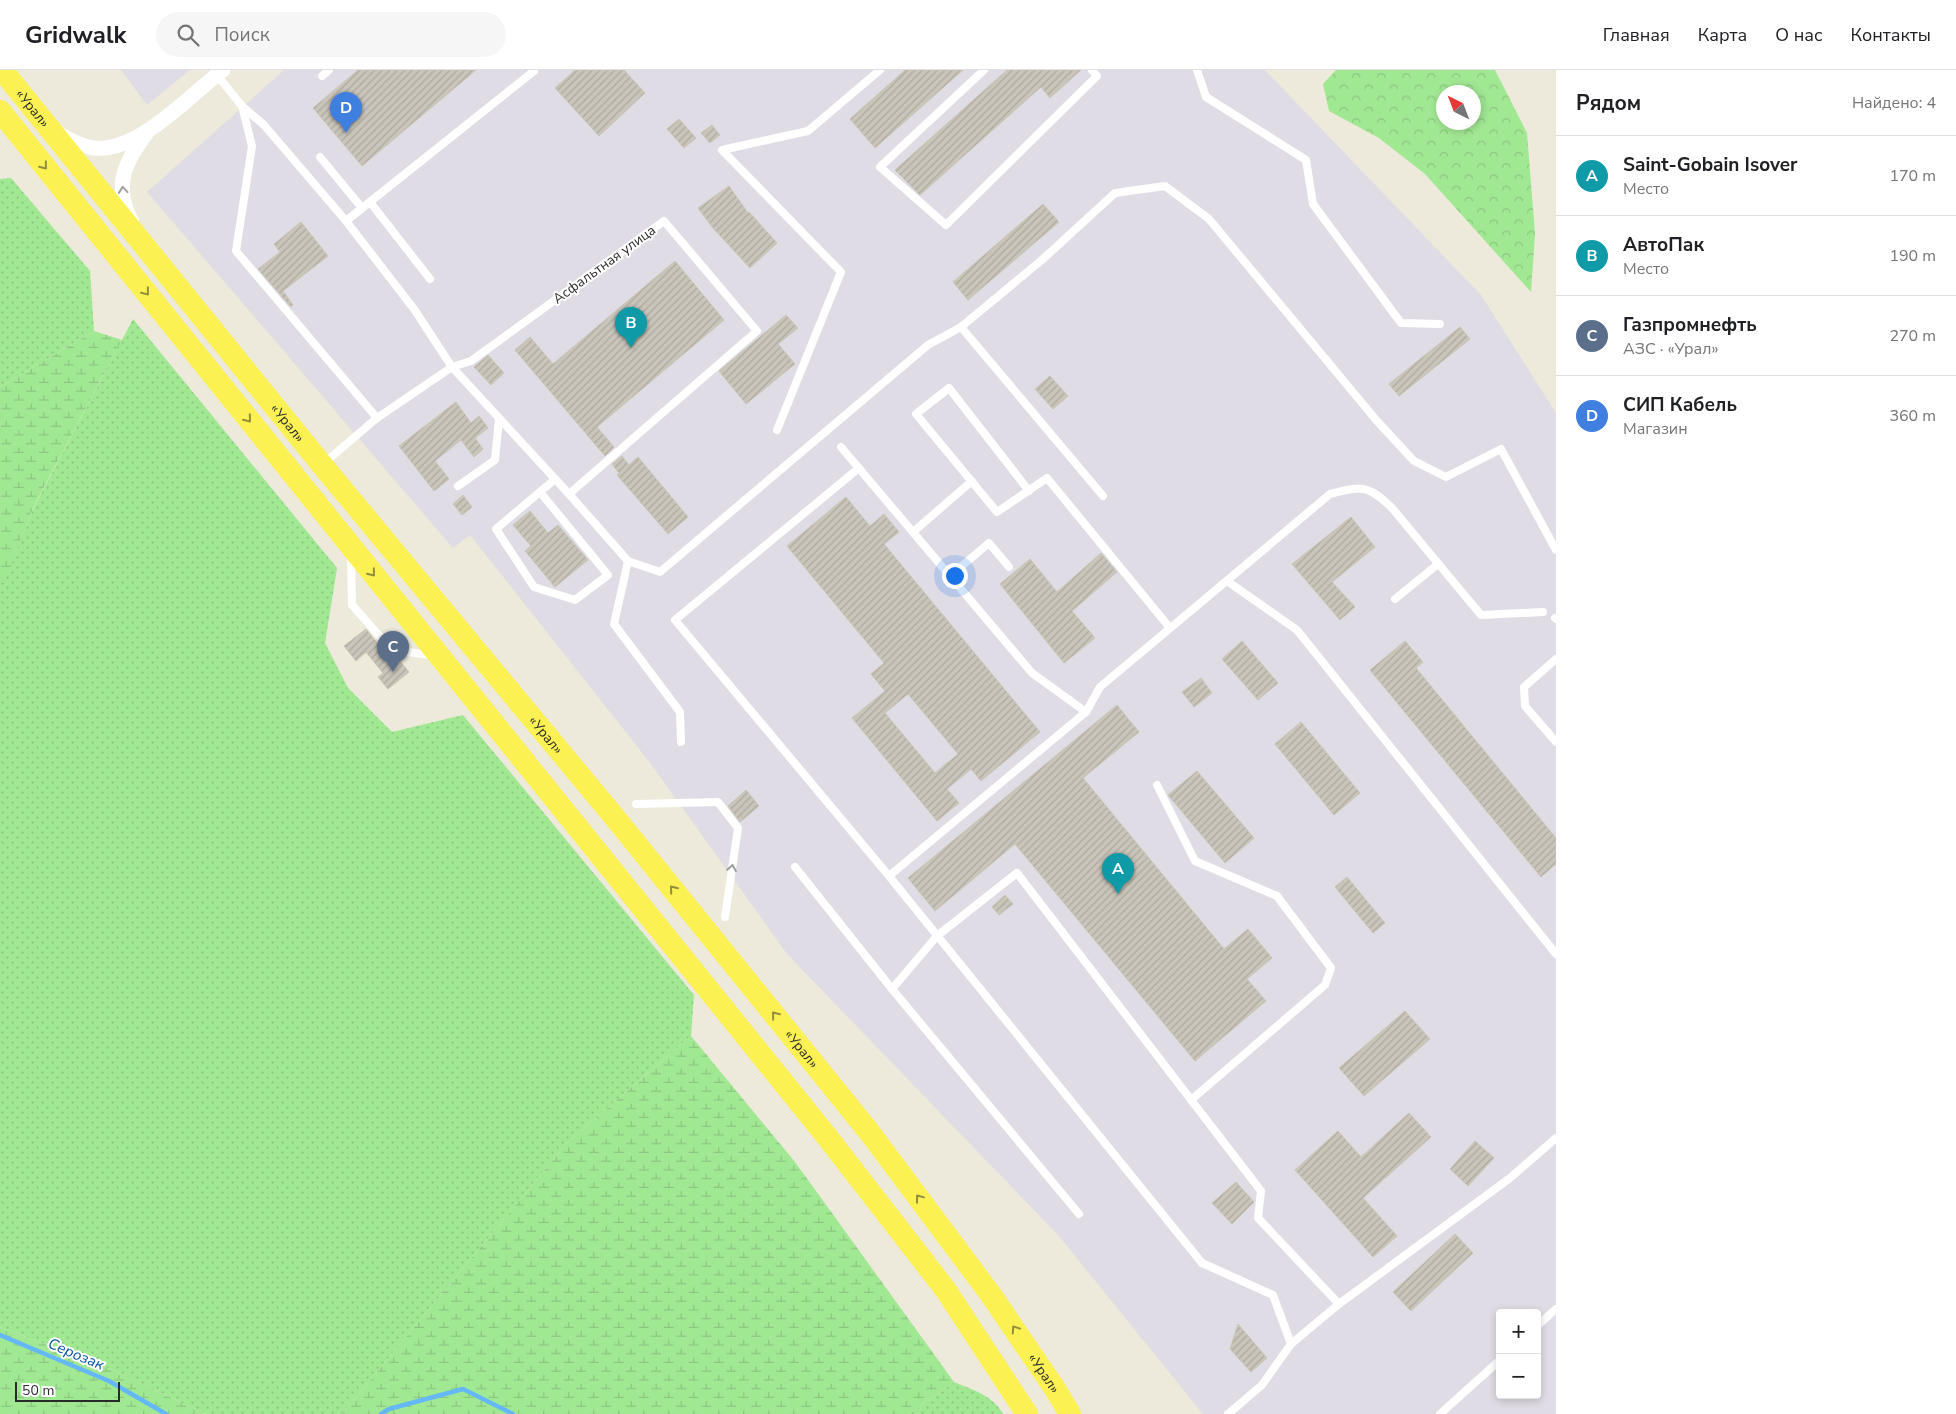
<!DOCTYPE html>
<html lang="ru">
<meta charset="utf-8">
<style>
:root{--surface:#fff;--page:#f6f6f6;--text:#202124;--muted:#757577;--line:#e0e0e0;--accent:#3639ff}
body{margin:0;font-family:"Nunito Sans",sans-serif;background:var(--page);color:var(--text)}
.controls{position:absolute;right:15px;bottom:15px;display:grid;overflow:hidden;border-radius:5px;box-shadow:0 2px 8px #0003}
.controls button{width:45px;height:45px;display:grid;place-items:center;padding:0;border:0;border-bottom:1px solid var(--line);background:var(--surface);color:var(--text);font:25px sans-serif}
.compass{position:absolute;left:1436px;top:15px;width:45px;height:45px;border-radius:50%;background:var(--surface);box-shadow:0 2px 8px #0003;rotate:318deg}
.scale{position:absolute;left:15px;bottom:12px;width:105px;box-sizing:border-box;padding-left:5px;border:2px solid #2a2a2a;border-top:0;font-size:14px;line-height:18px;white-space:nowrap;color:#2a2a2a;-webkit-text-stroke:4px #fff;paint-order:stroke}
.you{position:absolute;left:954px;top:505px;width:18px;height:18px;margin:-12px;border:4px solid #fff;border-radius:50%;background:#1a73e8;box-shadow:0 0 0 8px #1a73e833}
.badge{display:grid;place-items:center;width:32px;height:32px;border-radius:50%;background:var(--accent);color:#fff;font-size:16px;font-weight:700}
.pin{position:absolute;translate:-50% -41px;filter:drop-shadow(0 1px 2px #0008)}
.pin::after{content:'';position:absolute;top:26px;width:18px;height:15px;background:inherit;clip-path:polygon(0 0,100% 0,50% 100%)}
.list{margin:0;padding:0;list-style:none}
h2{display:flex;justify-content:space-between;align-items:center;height:65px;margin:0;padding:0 20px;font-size:21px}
h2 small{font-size:16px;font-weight:400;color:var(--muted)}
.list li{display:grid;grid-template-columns:32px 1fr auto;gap:15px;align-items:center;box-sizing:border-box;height:80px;padding:0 20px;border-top:1px solid var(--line)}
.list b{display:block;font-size:19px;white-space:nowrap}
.list p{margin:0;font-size:16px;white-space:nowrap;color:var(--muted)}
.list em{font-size:16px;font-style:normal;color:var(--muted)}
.icon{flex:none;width:28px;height:28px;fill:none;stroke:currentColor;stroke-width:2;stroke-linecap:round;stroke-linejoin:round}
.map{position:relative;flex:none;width:1556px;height:1344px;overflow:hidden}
header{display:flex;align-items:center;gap:30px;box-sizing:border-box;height:70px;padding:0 25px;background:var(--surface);border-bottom:1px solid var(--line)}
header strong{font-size:24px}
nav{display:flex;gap:28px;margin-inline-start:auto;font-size:18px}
.search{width:350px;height:45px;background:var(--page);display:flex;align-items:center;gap:12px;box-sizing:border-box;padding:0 18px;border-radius:28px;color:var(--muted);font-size:19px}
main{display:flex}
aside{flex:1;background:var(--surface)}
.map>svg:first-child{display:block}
</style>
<header>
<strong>Gridwalk</strong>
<div class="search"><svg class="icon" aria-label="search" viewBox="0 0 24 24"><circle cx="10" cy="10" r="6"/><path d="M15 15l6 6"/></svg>Поиск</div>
<nav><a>Главная</a><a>Карта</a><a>О нас</a><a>Контакты</a></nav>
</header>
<main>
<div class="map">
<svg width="1556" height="1344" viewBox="0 0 1556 1344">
<defs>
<pattern id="grass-dots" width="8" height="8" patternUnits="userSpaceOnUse" patternTransform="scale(1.25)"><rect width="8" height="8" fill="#a1e893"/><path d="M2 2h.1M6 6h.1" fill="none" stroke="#8bc77f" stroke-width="1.8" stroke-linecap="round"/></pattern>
<pattern id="forest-crowns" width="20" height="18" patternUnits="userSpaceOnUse" patternTransform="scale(1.25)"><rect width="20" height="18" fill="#a1e893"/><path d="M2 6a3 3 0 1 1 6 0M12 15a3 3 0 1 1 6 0" fill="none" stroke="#8bc77f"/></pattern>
<pattern id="wetland-marsh" width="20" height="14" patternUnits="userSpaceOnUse" patternTransform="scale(1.25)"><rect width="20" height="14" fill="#a1e893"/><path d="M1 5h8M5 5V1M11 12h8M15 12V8" fill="none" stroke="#8bc77f"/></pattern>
<pattern id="building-hatch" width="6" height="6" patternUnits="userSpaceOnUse" patternTransform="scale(1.25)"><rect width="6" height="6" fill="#c9c5ba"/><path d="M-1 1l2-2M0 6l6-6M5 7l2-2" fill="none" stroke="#ada9a0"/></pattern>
</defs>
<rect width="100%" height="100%" fill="#ede9db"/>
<g fill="#e0dce5" fill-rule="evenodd">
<path d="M121,0H190L147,35Z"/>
<path d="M284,0H1265L1481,225L1556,343V1344H1203L1058,1165L787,884L651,694L470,465L453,478L147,122ZM1500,1243H1537V1325H1500Z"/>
</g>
<g fill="url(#grass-dots)">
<path d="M11,108L90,201L94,261L0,317V109Z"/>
<path d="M133,249L337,498L325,573L348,618L392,662L463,645L694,925L691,966L567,1073L342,1344H206L110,1299L0,1257V521L34,437Z"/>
<path d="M954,1312C971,1319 994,1326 1003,1344H909Z"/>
</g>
<path fill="url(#forest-crowns)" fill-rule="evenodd" d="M1336,0H1495L1527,63L1535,164L1531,222L1425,104L1379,68L1329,41L1323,14ZM1444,22H1474V52H1444Z"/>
<g fill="url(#wetland-marsh)">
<path d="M94,261L122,270L34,436L0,524V317Z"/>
<path d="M691,966L795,1092L954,1312L909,1344H342L567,1073Z"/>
<path d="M0,1257L110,1299L206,1344H0Z"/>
</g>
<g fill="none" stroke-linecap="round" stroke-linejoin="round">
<g stroke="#65b8f8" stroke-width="4.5">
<path d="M0,1265L109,1311L166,1344"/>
<path d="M381,1344L389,1339L463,1319L513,1344"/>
</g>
</g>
<g fill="url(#building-hatch)" stroke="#c9c5b4" fill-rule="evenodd">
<path d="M358,0H476L362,96L313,38Z"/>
<path d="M575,0H624L645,23L599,66L555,18Z"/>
<path d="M905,0H963L875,78L850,49Z"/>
<path d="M1007,0H1081L1050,28L1041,17L920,125L895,100Z"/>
<path d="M679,49L696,68L684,78L667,59Z"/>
<path d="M712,55L720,65L710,73L701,63Z"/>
<path d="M729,116L748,143L749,142L777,173L750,198L713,158L698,138Z"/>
<path d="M1043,134L1059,152L968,230L953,212Z"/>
<path d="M301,152L328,186L283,221L293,235L291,237L258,199L280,182L274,174Z"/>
<path d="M675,191L724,250L597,357L614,377L605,386L515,280L530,267L553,294Z"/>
<path d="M786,245L798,258L778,274L795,294L746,334L719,301Z"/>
<path d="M1460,257L1470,269L1399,326L1389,314Z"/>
<path d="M488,285L504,303L491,315L474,297Z"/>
<path d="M1050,306L1068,326L1053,339L1035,319Z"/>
<path d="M456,332L471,353L479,346L488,358L475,368L483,379L474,387L461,370L435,391L449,409L434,421L399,376Z"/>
<path d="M622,386L629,395L638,387L688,447L668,464L617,405L619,403L612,394Z"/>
<path d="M463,425L472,437L462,445L453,434Z"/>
<path d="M846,427L870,456L884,444L899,462L884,474L1040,662L981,711L971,699L947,719L959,733L937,751L852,648L885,621L871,604L884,593L787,476ZM908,624L958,684L935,703L885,643Z"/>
<path d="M530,441L548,463L558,455L588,490L555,517L525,481L531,476L513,455Z"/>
<path d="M1351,447L1375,477L1332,512L1355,537L1340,550L1292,494Z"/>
<path d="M1101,483L1117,502L1072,541L1095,568L1064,593L1000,514L1030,489L1057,522Z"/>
<path d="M366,559L394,594L399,590L409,602L388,619L378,607L383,603L366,582L356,591L344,576Z"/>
<path d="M1242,571L1278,613L1258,630L1222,589Z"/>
<path d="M1405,571L1423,592L1416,598L1556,768V794L1541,807L1370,600Z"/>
<path d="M1201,608L1212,623L1194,637L1182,622Z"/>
<path d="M1117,635L1139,662L1083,708L1224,879L1248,859L1272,888L1247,909L1266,931L1195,991L1015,774L935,841L908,808Z"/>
<path d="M1301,652L1360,723L1334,745L1275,674Z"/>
<path d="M1197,701L1254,768L1225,793L1168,725Z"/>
<path d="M746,720L759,736L740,752L728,736Z"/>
<path d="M1347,807L1385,853L1373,863L1335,817Z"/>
<path d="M1005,825L1013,834L999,845L992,837Z"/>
<path d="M1405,941L1430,969L1364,1026L1339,998Z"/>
<path d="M1409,1043L1431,1067L1363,1128L1397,1166L1373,1187L1295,1100L1338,1061L1361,1087Z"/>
<path d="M1475,1071L1494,1088L1468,1116L1450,1099Z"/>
<path d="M1236,1112L1254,1132L1232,1154L1212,1133Z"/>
<path d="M1455,1164L1473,1183L1411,1241L1393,1222Z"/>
<path d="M1238,1254L1267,1288L1251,1302L1230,1279Z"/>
</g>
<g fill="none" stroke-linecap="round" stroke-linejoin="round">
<g stroke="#fff" stroke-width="8">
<path d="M984,0L880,97L946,155L1097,6L1092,0"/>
<path d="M1197,0L1206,27L1306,90L1313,134L1401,253L1440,254"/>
<path d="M216,4L242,36L252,76L236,181L377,348"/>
<path d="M322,6L329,0"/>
<path d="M242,36L264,55L346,151L414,239L452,297L569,424L628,491L660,502L928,275L961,257L1043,189L1115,123L1165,116L1209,149L1377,351L1414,391L1446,407L1501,379L1556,480"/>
<path d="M320,87L362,138"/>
<path d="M370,132L430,209"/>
<path d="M346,151L534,1L533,0"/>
<path d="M961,257L1103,426"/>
<path d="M777,360L841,202L722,80L808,61L880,0"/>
<path d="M841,377L1032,603L1086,642"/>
<path d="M323,394L377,348L452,297L471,291L664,151L757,261L569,424"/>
<path d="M859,398L675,550L889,806L1086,642L1100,617L1330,424C1362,416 1367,414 1392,438L1481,545L1543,542"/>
<path d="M458,416L495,390L499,349"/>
<path d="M1029,421L949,318L916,344L997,442L1047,408L1170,558"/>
<path d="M540,422L608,505L575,530L534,517L496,459L554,410"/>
<path d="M913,462L972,411"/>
<path d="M351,486L352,535L392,580L431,585"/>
<path d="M628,491L614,554L680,642L681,672"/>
<path d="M950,506L989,473L1009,497"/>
<path d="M1227,511L1297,560L1556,884"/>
<path d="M1395,529L1438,494"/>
<path d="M1555,548L1556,549"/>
<path d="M1556,589L1524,617L1525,636L1556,672"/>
<path d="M1157,715L1195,791L1277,826L1331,898L1325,915L1191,1030"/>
<path d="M636,734L718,732L738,758L725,847"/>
<path d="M795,797L892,919L1079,1144"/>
<path d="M889,806L1202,1193L1273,1225L1291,1274"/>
<path d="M892,919L937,866L1017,803L1261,1121L1258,1148L1339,1234"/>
<path d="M1537,1256L1556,1239"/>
<path d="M1228,1344L1262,1315L1291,1274L1339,1234L1510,1108L1556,1068"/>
<path d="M1440,1344L1500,1290"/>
</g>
<g stroke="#fff" stroke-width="15">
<path d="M58,63C69,70 80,76 94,78C138,83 190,25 223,0"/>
<path d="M132,152C113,117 124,93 146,64"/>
</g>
<g stroke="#fcf152" stroke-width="22">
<path id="s1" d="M2,0L322,395L616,749L870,1063L991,1225L1055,1319L1070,1344"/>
<path d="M0,41L828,1068L945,1219L1027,1344"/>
</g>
</g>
<defs><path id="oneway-chevron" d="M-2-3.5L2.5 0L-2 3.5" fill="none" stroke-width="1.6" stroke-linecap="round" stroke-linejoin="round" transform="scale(1.25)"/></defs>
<g stroke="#938e3e">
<use href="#oneway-chevron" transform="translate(44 96) rotate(51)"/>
<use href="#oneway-chevron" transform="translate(146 222) rotate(51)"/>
<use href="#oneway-chevron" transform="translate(248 349) rotate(51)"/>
<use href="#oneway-chevron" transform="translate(372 503) rotate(51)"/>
<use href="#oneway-chevron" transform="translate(673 819) rotate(-129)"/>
<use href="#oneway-chevron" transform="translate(775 945) rotate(-129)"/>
<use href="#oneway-chevron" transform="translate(919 1128) rotate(-127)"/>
<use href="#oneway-chevron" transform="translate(1015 1259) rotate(-124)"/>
</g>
<g stroke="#9f9f9f">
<use href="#oneway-chevron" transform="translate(123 120) rotate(-95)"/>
<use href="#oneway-chevron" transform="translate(732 798) rotate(-81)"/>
</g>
<g text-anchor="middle" stroke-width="4" stroke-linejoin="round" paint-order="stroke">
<g font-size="14" fill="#2a2a2a" stroke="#fff">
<text dy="5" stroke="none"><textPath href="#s1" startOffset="49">«Урал»</textPath></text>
<text transform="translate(604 194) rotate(-36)" y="5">Асфальтная улица</text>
<text dy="5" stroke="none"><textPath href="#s1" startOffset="454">«Урал»</textPath></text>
<text dy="5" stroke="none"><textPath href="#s1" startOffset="859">«Урал»</textPath></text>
<text dy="5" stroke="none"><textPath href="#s1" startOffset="1264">«Урал»</textPath></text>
<text dy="5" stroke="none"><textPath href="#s1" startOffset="1669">«Урал»</textPath></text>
</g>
<g font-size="15" font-style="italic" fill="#0352a5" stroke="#fff">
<text transform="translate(76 1284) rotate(23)" y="5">Серозак</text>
</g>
</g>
</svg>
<div class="controls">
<button>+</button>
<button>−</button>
</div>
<svg class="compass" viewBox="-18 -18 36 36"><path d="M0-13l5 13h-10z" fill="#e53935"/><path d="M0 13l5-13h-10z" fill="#757577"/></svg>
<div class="scale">50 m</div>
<div class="you"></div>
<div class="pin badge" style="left:1118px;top:824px;background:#0f9aa8">A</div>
<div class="pin badge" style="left:631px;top:278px;background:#0f9aa8">B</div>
<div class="pin badge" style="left:393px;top:602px;background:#5c6f8a">C</div>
<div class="pin badge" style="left:346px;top:63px;background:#3f7fe0">D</div>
</div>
<aside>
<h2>Рядом<small>Найдено: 4</small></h2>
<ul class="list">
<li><span class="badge" style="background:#0f9aa8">A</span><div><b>Saint-Gobain Isover</b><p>Место</p></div><em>170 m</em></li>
<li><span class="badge" style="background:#0f9aa8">B</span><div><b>АвтоПак</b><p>Место</p></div><em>190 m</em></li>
<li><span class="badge" style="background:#5c6f8a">C</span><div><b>Газпромнефть</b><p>АЗС · «Урал»</p></div><em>270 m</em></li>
<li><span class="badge" style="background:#3f7fe0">D</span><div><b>СИП Кабель</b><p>Магазин</p></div><em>360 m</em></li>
</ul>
</aside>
</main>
